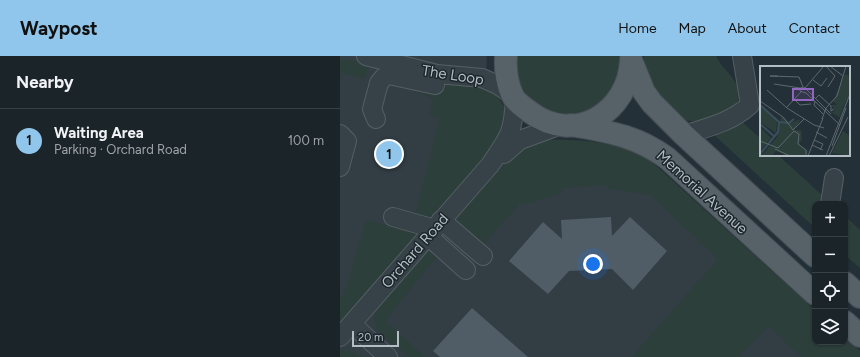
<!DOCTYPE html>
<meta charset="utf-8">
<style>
:root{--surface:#1b2429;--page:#283035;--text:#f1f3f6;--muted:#a0a4a8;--line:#394146;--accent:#90c6eb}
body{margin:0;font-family:Figtree,sans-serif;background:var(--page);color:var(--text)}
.controls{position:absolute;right:12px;bottom:12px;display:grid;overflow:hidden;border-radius:8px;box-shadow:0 1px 3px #0004}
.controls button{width:36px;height:36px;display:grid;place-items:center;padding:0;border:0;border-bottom:1px solid var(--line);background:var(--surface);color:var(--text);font:20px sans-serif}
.scale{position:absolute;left:12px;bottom:10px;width:47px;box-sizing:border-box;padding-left:4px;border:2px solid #b2bdc4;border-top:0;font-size:11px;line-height:14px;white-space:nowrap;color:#b2bdc4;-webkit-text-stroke:3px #1d262c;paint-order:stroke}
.you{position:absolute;left:253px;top:208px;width:14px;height:14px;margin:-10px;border:3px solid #fff;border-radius:50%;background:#1a73e8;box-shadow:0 0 0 6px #1a73e833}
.badge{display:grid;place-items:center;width:26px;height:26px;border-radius:50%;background:var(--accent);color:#111;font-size:13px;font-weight:700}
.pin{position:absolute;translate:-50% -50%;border:2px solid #fff;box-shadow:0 1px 4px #0006}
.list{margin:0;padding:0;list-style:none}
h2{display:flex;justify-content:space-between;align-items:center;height:52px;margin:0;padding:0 16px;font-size:17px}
h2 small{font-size:13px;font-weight:400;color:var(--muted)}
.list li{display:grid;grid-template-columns:26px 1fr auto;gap:12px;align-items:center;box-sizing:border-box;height:64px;padding:0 16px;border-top:1px solid var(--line)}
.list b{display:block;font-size:15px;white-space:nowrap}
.list p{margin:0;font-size:13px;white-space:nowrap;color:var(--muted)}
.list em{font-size:13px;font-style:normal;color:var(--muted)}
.icon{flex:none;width:22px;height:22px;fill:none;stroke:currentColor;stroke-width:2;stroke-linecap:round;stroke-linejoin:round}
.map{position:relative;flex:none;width:520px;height:301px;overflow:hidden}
header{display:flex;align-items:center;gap:24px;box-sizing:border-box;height:56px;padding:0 20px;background:var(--accent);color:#111}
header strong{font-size:19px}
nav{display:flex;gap:22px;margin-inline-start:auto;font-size:14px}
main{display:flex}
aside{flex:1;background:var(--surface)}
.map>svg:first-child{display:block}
</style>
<header>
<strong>Waypost</strong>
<nav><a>Home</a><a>Map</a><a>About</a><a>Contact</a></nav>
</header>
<main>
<aside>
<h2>Nearby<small></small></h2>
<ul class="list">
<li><span class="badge">1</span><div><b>Waiting Area</b><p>Parking · Orchard Road</p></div><em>100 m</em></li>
</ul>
</aside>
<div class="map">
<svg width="520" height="301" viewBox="0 0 520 301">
<rect width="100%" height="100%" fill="#243037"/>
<path fill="#323d44" d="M0,0H147L145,41L193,89L274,91L475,286L520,301H0Z"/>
<g fill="#2c3f3b">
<path d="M177,0H280C281,9 279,15 277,24C261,82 170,66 177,0Z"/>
<path d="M304,0H376C385,19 411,30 393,54L355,66L346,64L314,34L304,8Z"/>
<path d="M0,3L29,9L25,23L0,16Z"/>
<path d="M69,22L140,30L156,39L167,54L162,82L90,163L69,158L68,155L76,156L100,62L89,59L93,44L82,37L74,35Z"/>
<path d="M401,65L421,83V99H438L483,140L482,148H475V172L372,77Z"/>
<path d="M204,84C241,83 280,85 312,106L475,254V286H505V282L520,295V301H462L428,270L399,301H292L378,203L311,139L267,132L266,129L221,132L222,137L182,149L180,147L142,190L116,166V161L172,98Z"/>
<path d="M505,160L520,174V212L505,199Z"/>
<path d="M26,164L76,177L75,182L0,268V241H2L7,231Z"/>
<path d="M91,194L99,198L45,265L85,301H69C55,289 26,273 37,252C45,242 83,196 91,194Z"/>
<path d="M5,293L22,301H0V296Z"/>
</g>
<g fill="#505d66">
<path d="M271,161L272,180L290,161L327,195L293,234L272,213L229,215L208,238L169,205L203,166L222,183L221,164Z"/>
<path d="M132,252L188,301H100L93,295Z"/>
</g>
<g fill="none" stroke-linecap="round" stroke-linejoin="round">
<defs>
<g id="minor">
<path d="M26,0L97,18L142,22L158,29L173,40"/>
<path d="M36,63L32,53L39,27L44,21L49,19L95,29"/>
<path d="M344,79C368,71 390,67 410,49L402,0"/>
<path d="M164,98L180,84L221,69"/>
<path d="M0,111L7,85L0,78"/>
<path d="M490,148L494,122"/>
<path d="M53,161L95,173"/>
<path d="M101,164L143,200"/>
<path d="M88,180L126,214"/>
<path d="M12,268L48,301"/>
<path d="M0,281L150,109C169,81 173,78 175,43"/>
</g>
<g id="major">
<path d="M166,0C165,13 167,30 174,42C178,48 185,52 190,56C235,90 289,56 291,4"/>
<path d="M291,4L304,36L312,47L344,79L475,200"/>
<path d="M231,69C269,76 295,79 327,102L475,238"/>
<path d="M505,227L520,241"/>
<path d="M505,266L520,280"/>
</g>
</defs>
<use href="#minor" stroke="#555f65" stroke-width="20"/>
<use href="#major" stroke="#444d54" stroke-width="24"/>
<use href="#minor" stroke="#374248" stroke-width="18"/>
<use href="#major" stroke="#566168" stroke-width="22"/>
</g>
<g text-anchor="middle" stroke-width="3" stroke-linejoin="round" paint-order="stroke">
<g font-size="15" fill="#b2bdc4" stroke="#1d262c">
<text transform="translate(113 19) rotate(9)" y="5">The Loop</text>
<text transform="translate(362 136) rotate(42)" y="5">Memorial Avenue</text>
<text transform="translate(75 195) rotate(-49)" y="5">Orchard Road</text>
</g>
</g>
<g transform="translate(420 10)">
<rect width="90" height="90" fill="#243037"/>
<path d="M85,8L90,10V27L79,51L67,44L73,46L75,44L71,39H77L73,35ZM0,40L17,55L16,67L0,56ZM21,51H24L29,56L34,52L30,57L41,53L34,64H41L42,73L39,78L48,85L47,90H28L16,85L12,90L2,89L17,71ZM0,61L11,72L0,85ZM83,65L90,70V90L72,87Z" fill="#2c3f3b"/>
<path fill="none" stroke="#3a4f5c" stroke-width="2" d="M0,39L19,56L18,66L0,88M19,56L29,57L34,53M0,58L15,71"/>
<path fill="none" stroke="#5d686f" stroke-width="1" d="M66,0L75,10L68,21M70,0L83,10M18,10H10L39,11L43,21M53,14L61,20L67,12M14,18L40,22M45,22L64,0M7,24L27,42L54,59L64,62M34,33L40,39L51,38M55,33L59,29L71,40V45L74,43M0,35L23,51L33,64L44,53M55,35L54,39L63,48M26,42L41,26M71,48L44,21L40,22V25L46,27L80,59M62,53L66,42L77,30L86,0M34,65L39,68L38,78L46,84V90M56,66L67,72M54,74L63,78L60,84M0,75L18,82L34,65M52,79L63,84M72,80L86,42M15,83L30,90M48,90L63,52M66,90L90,28M69,90L88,51"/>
<path fill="#9166c1" fill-opacity="0.15" stroke="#9166c1" stroke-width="2" d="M33,23H53V34H33Z"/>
<rect width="90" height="90" fill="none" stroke="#b2bdc4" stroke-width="2"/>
</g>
</svg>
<div class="controls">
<button>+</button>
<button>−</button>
<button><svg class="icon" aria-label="locate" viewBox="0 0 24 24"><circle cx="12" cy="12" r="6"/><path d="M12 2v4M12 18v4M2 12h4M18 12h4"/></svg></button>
<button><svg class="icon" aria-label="layers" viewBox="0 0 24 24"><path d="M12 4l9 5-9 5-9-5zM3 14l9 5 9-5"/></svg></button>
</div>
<div class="scale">20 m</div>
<div class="you"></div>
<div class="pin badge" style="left:49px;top:98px">1</div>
</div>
</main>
